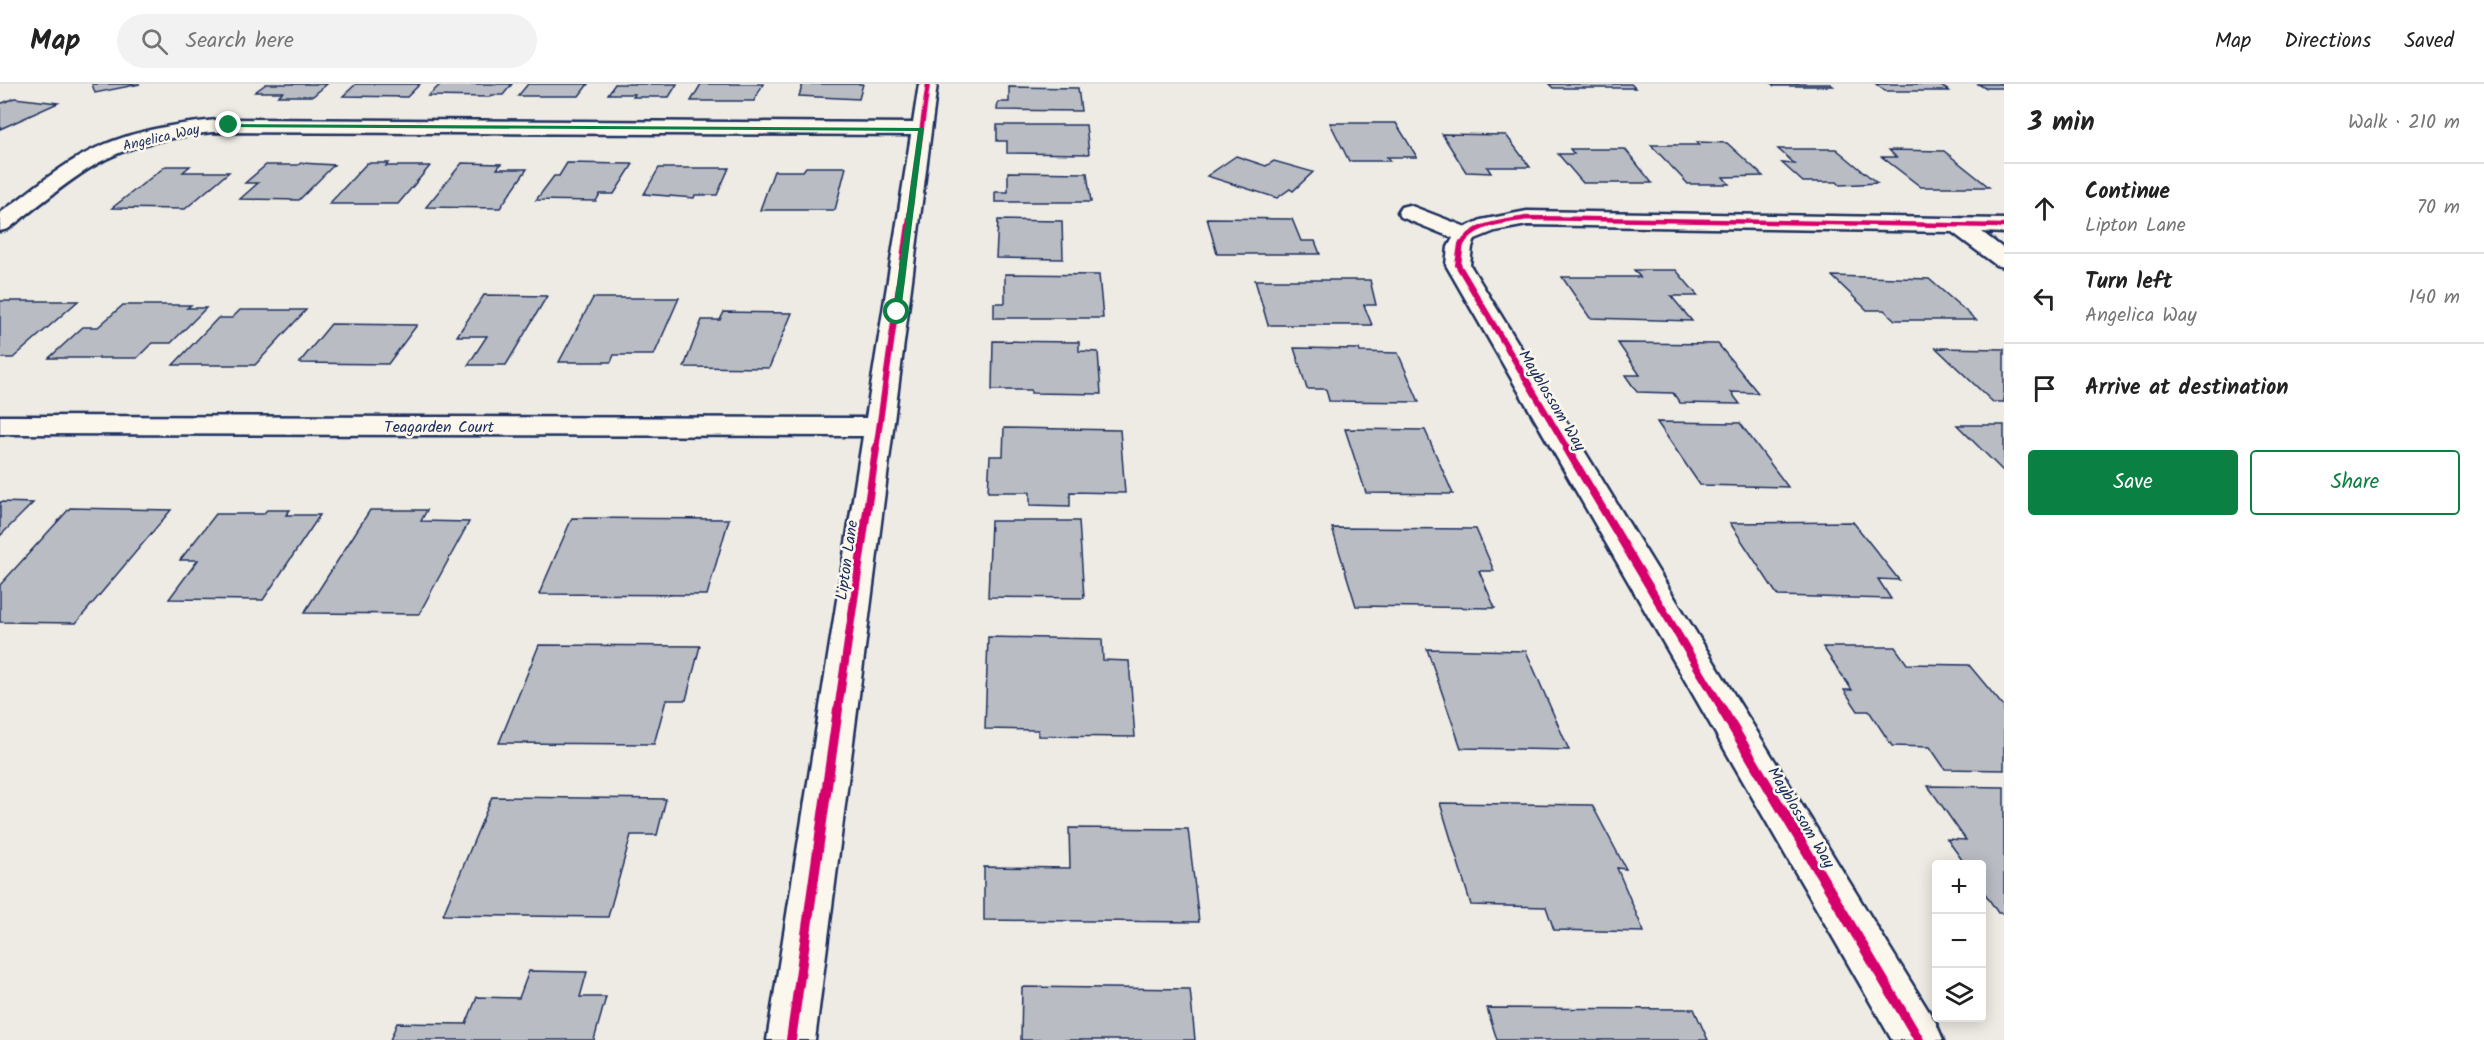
<!DOCTYPE html>
<meta charset="utf-8">
<style>
:root{--surface:#fff;--page:#f2f2f2;--text:#222;--muted:#767676;--line:#e0e0e0;--accent:#0b8043}
body{margin:0;font-family:Kalam,sans-serif;background:var(--page);color:var(--text)}
.controls{position:absolute;right:18px;bottom:18px;display:grid;overflow:hidden;border-radius:6px;box-shadow:0 3px 15px #0003}
.controls button{width:54px;height:54px;display:grid;place-items:center;padding:0;border:0;border-bottom:2px solid var(--line);background:var(--surface);color:var(--text);font:30px sans-serif}
.stop{position:absolute;width:18px;height:18px;margin:-14px;border:4px solid #0b8043;border-radius:50%;background:#fff}
.stop.end{background:#0b8043;border-color:#fff;box-shadow:0 2px 6px #0008}
.list{margin:0;padding:0;list-style:none}
h2{display:flex;justify-content:space-between;align-items:center;height:78px;margin:0;padding:0 24px;font-size:26px}
h2 small{font-size:20px;font-weight:400;color:var(--muted)}
.list li{display:grid;grid-template-columns:39px 1fr auto;gap:18px;align-items:center;box-sizing:border-box;height:90px;padding:0 24px;border-top:2px solid var(--line)}
.list b{display:block;font-size:22px;white-space:nowrap}
.list p{margin:0;font-size:20px;white-space:nowrap;color:var(--muted)}
.list em{font-size:20px;font-style:normal;color:var(--muted)}
.actions{display:flex;gap:12px;padding:18px 24px}
.actions a{flex:1;padding:14px 0;border:2px solid var(--accent);border-radius:6px;text-align:center;font-size:21px;color:var(--accent)}
.actions .main{background:var(--accent);color:#fff}
.icon{flex:none;width:33px;height:33px;fill:none;stroke:currentColor;stroke-width:2;stroke-linecap:round;stroke-linejoin:round}
.map{position:relative;flex:none;width:2004px;height:956px;overflow:hidden}
header{display:flex;align-items:center;gap:36px;box-sizing:border-box;height:84px;padding:0 30px;background:var(--surface);border-bottom:2px solid var(--line)}
header strong{font-size:28px}
nav{display:flex;gap:33px;margin-inline-start:auto;font-size:21px}
.search{width:420px;height:54px;background:var(--page);display:flex;align-items:center;gap:15px;box-sizing:border-box;padding:0 21px;border-radius:33px;color:var(--muted);font-size:22px}
main{display:flex}
aside{flex:1;background:var(--surface)}
.map>svg:first-child{display:block}
</style>
<header>
<strong>Map</strong>
<div class="search"><svg class="icon" aria-label="search" viewBox="0 0 24 24"><circle cx="10" cy="10" r="6"/><path d="M15 15l6 6"/></svg>Search here</div>
<nav><a>Map</a><a>Directions</a><a>Saved</a></nav>
</header>
<main>
<div class="map">
<svg width="2004" height="956" viewBox="0 0 2004 956">
<rect width="100%" height="100%" fill="#eeebe4"/>
<filter id="ink" filterUnits="userSpaceOnUse"><feTurbulence type="fractalNoise" baseFrequency=".0167" numOctaves="2"/><feDisplacementMap in="SourceGraphic" scale="12" xChannelSelector="R" yChannelSelector="G"/><feConvolveMatrix kernelMatrix="1 2 1 2 8 2 1 2 1" color-interpolation-filters="sRGB"/></filter>
<g filter="url(#ink)">
<g fill="#b9bcc3" stroke="#1b2f5e" stroke-width="1.5">
<path d="M92,0H140L95,9Z"/>
<path d="M266,0H327L313,12H278L283,8H255Z"/>
<path d="M356,0H420L407,13L343,12Z"/>
<path d="M441,0H512L503,11H491L489,13L428,12Z"/>
<path d="M528,0H588L579,12H518Z"/>
<path d="M615,0H677L669,13H633L635,10H608Z"/>
<path d="M701,0H763L754,17H691Z"/>
<path d="M803,0H863L859,15L799,12Z"/>
<path d="M1549,0H1631L1635,4H1553Z"/>
<path d="M1772,0H1830L1833,2H1774Z"/>
<path d="M1876,0H1938L1949,7H1885Z"/>
<path d="M1978,0H2004V4H1985Z"/>
<path d="M1009,3L1078,4L1081,27L997,26L998,18H1009Z"/>
<path d="M14,14L58,19L0,45V20Z"/>
<path d="M1330,39H1396L1417,73H1387L1390,77H1349Z"/>
<path d="M997,41H1086L1089,70L1007,69V57H997Z"/>
<path d="M1442,50L1506,51L1530,83H1487L1491,89L1466,88Z"/>
<path d="M1697,58L1727,59L1763,92L1723,93L1729,100H1688L1651,61H1699Z"/>
<path d="M1570,65H1625L1652,99H1583L1558,70H1574Z"/>
<path d="M1778,65H1836L1877,99L1840,101L1837,98H1803L1782,79L1795,80Z"/>
<path d="M1889,66L1944,67L1989,103H1921L1882,73H1896Z"/>
<path d="M1236,72L1266,82L1274,77L1313,88L1293,107L1290,105L1277,114L1207,92Z"/>
<path d="M301,79L334,81L299,116L240,115L258,99H245L266,81H298Z"/>
<path d="M367,79H389L386,82H430L398,120H329Z"/>
<path d="M462,79L501,80L497,85H527L500,124L426,123Z"/>
<path d="M567,79L629,80H633L614,110H600L596,117L536,116L554,92H559Z"/>
<path d="M166,82H190L183,88H229L185,125L112,124Z"/>
<path d="M806,83H846L835,126H760L774,87H803Z"/>
<path d="M659,84H729L717,111H695L694,114L644,110Z"/>
<path d="M1008,88L1087,89L1091,118H995V108H1008Z"/>
<path d="M1207,134L1292,135L1301,157H1315L1320,170H1217Z"/>
<path d="M998,136L1062,137L1063,175L996,174Z"/>
<path d="M1634,186H1676L1698,212H1671L1692,237L1590,234L1562,193H1640Z"/>
<path d="M1005,190L1099,191L1103,234H994V219H1005Z"/>
<path d="M1832,192L1929,195L1976,236H1895L1884,226H1867Z"/>
<path d="M1255,196H1370L1376,221H1364L1372,241H1268Z"/>
<path d="M484,211L547,212L506,281H468L487,252H457Z"/>
<path d="M593,214H679L654,271H614L611,278H559Z"/>
<path d="M0,217H78L13,274H0Z"/>
<path d="M123,221H191L187,224H206L171,259H152L137,274H49L83,243H98Z"/>
<path d="M240,226H306L255,281H173L218,234H232Z"/>
<path d="M724,228L792,229L769,284L684,283L702,236H720Z"/>
<path d="M331,240L417,241L388,280L299,279Z"/>
<path d="M993,257L1079,258V267L1098,268L1101,310L1031,309V306H992Z"/>
<path d="M1618,259L1718,260L1758,309L1731,308L1740,320L1680,319L1673,309L1637,308L1625,291H1640Z"/>
<path d="M1294,264L1359,265L1360,268L1398,269L1419,318L1329,317L1326,305H1307Z"/>
<path d="M1936,264L2004,265V318H1993Z"/>
<path d="M1657,338L1740,339L1788,403L1700,401Z"/>
<path d="M1957,341H2004V388Z"/>
<path d="M1004,344L1120,346L1125,409L1070,408V422L1030,421V408H988L990,372H1003Z"/>
<path d="M1345,345L1425,346L1453,410L1366,409Z"/>
<path d="M0,418L33,419L0,452Z"/>
<path d="M70,424L171,426L76,539L0,538V501Z"/>
<path d="M267,426H290L286,431H320L263,516L169,515L198,476H180L216,430H263Z"/>
<path d="M370,426H427L421,437L469,438L419,530L304,529Z"/>
<path d="M572,434L729,435L707,511L539,510Z"/>
<path d="M991,437H1079L1084,514L988,513Z"/>
<path d="M1853,438L1899,496L1878,495L1891,515L1778,512L1730,439Z"/>
<path d="M1332,444L1476,445L1494,487H1479L1495,524L1356,522Z"/>
<path d="M988,553L1102,555L1103,576L1129,577L1135,653L1038,652V646L985,645Z"/>
<path d="M539,561L700,562L686,616H666L654,660L499,659Z"/>
<path d="M1823,563H1895L1907,580L1969,581L2004,623V686L1945,685L1930,663L1892,662L1869,627H1858L1844,606H1852Z"/>
<path d="M1427,565L1526,567L1569,666L1461,664Z"/>
<path d="M1928,702L2004,703V829H1998L1982,805V780H1965L1947,755L1966,756Z"/>
<path d="M492,713L666,715L657,751H631L608,833L443,831Z"/>
<path d="M1440,719L1592,721L1626,785L1617,784L1644,848L1554,846L1546,823L1471,821Z"/>
<path d="M1069,744L1188,745L1199,838L984,836V783L1070,784Z"/>
<path d="M529,887L587,888L580,913H606L594,956H390L397,939L466,940L477,913L519,914Z"/>
<path d="M1022,903L1190,905L1195,956H1021Z"/>
<path d="M1487,924L1694,925L1708,956H1497Z"/>
</g>
<g fill="none" stroke-linecap="round" stroke-linejoin="round">
<defs>
<g id="minor">
<path d="M919,0H937L815,956H767L863,352L0,350V332L866,334L911,51L212,48C171,53 130,60 93,82C63,100 36,124 8,145L0,147V129C26,111 50,89 79,73C124,47 177,39 229,35L913,39Z"/>
<path d="M1409,121L1466,143L1481,136L1527,127L2004,135V149L1982,148L2004,165V183L1996,181L1952,148L1527,141L1495,147L1475,155L1472,163L1470,181L1936,939L1943,956H1892L1446,181L1448,163L1453,154L1401,133L1398,128L1401,123Z"/>
</g>
</defs>
<use href="#minor" stroke="#1b2f5e" stroke-width="5"/>
<use href="#minor" fill="#fbf7ec" fill-rule="evenodd"/>
<defs>
<g id="cycleway-far3">
<path d="M905,162L928,0"/>
<path d="M1461,162C1472,139 1504,138 1527,134L2004,142"/>
</g>
<g id="cycleway-far2">
<path d="M1461,160L1458,181L1568,366"/>
<path d="M876,366L905,160"/>
</g>
<g id="cycleway-far1">
<path d="M1567,365L1723,626"/>
<path d="M838,626L876,365"/>
</g>
<g id="cycleway">
<path d="M1722,625L1919,956"/>
<path d="M791,956L838,625"/>
</g>
</defs>
<use href="#cycleway-far3" stroke="#fbf7ec" stroke-width="7"/>
<use href="#cycleway-far2" stroke="#fbf7ec" stroke-width="9"/>
<use href="#cycleway-far1" stroke="#fbf7ec" stroke-width="11"/>
<use href="#cycleway" stroke="#fbf7ec" stroke-width="14"/>
<use href="#cycleway-far3" stroke="#d6006c" stroke-width="4.5"/>
<use href="#cycleway-far2" stroke="#d6006c" stroke-width="6"/>
<use href="#cycleway-far1" stroke="#d6006c" stroke-width="8"/>
<use href="#cycleway" stroke="#d6006c" stroke-width="10"/>
</g>
</g>
<path fill="#0b8043" d="M227,40L924,44L901,228L897,230L893,228L918,47L229,43Z"/>
<g text-anchor="middle" stroke-width="5" stroke-linejoin="round" paint-order="stroke">
<g font-size="14" fill="#1b2f5e" stroke="#fbf7ec">
<text transform="translate(161 53) rotate(-13)" y="5">Angelica Way</text>
</g>
<g font-size="16" fill="#1b2f5e" stroke="#fbf7ec">
<text transform="translate(1553 316) rotate(59)" y="6">Mayblossom Way</text>
<text x="439" y="348">Teagarden Court</text>
<text transform="translate(846 476) rotate(-82)" y="6">Lipton Lane</text>
<text transform="translate(1802 733) rotate(59)" y="6">Mayblossom Way</text>
</g>
</g>
</svg>
<div class="controls">
<button>+</button>
<button>−</button>
<button><svg class="icon" aria-label="layers" viewBox="0 0 24 24"><path d="M12 4l9 5-9 5-9-5zM3 14l9 5 9-5"/></svg></button>
</div>
<div class="stop" style="left:897px;top:228px"></div>
<div class="stop end" style="left:229px;top:41px"></div>
</div>
<aside>
<h2>3 min<small>Walk · 210 m</small></h2>
<ul class="list">
<li><svg class="icon" aria-label="ahead" viewBox="0 0 24 24"><path d="M12 20V5M6 11l6-6 6 6"/></svg><div><b>Continue</b><p>Lipton Lane</p></div><em>70 m</em></li>
<li><svg class="icon" aria-label="left" viewBox="0 0 24 24"><path d="M17 20v-9H6M10 6l-5 5 5 5"/></svg><div><b>Turn left</b><p>Angelica Way</p></div><em>140 m</em></li>
<li><svg class="icon" aria-label="arrive" viewBox="0 0 24 24"><path d="M6 21V4h12l-3 4 3 4H6"/></svg><div><b>Arrive at destination</b></div></li>
</ul>
<div class="actions"><a class="main">Save</a><a>Share</a></div>
</aside>
</main>
